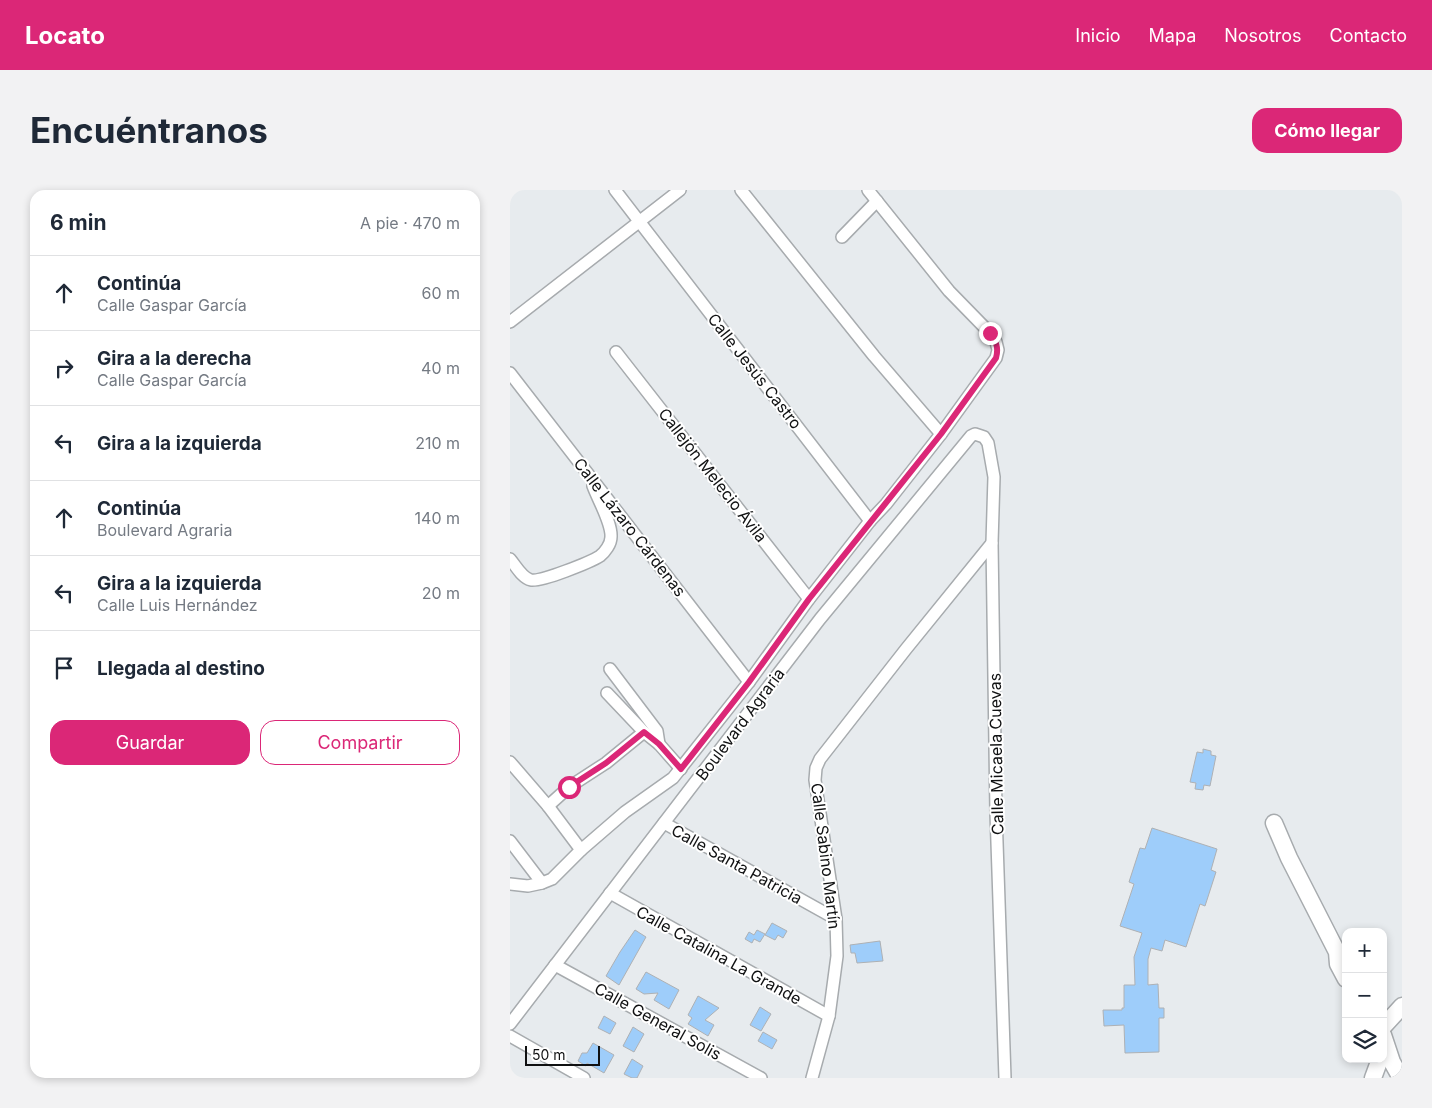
<!DOCTYPE html>
<html lang="es">
<meta charset="utf-8">
<style>
:root{--surface:#fff;--page:#f2f2f3;--text:#1f2937;--muted:#747a83;--line:#e0e1e3;--accent:#db2777}
body{margin:0;font-family:Inter,sans-serif;background:var(--page);color:var(--text)}
.controls{position:absolute;right:15px;bottom:15px;display:grid;overflow:hidden;border-radius:10px;box-shadow:0 2px 8px #0003}
.controls button{width:45px;height:45px;display:grid;place-items:center;padding:0;border:0;border-bottom:1px solid var(--line);background:var(--surface);color:var(--text);font:25px sans-serif}
.scale{position:absolute;left:15px;bottom:12px;width:75px;box-sizing:border-box;padding-left:5px;border:2px solid #101112;border-top:0;font-size:14px;line-height:18px;white-space:nowrap;color:#101112;-webkit-text-stroke:4px #fff;paint-order:stroke}
.stop{position:absolute;width:15px;height:15px;margin:-11px;border:4px solid #db2777;border-radius:50%;background:#fff}
.stop.end{background:#db2777;border-color:#fff;box-shadow:0 1px 5px #0008}
.list{margin:0;padding:0;list-style:none}
h2{display:flex;justify-content:space-between;align-items:center;height:65px;margin:0;padding:0 20px;font-size:21px}
h2 small{font-size:16px;font-weight:400;color:var(--muted)}
.list li{display:grid;grid-template-columns:32px 1fr auto;gap:15px;align-items:center;box-sizing:border-box;height:75px;padding:0 20px;border-top:1px solid var(--line)}
.list b{display:block;font-size:19px;white-space:nowrap}
.list p{margin:0;font-size:16px;white-space:nowrap;color:var(--muted)}
.list em{font-size:16px;font-style:normal;color:var(--muted)}
.actions{display:flex;gap:10px;padding:15px 20px}
.actions a{flex:1;padding:11px 0;border:1px solid var(--accent);border-radius:15px;text-align:center;font-size:18px;color:var(--accent)}
.actions .main{background:var(--accent);color:#fff}
.icon{flex:none;width:28px;height:28px;fill:none;stroke:currentColor;stroke-width:2;stroke-linecap:round;stroke-linejoin:round}
.map{position:relative;flex:none;width:892px;height:888px;overflow:hidden;border-radius:15px}
header{display:flex;align-items:center;gap:30px;box-sizing:border-box;height:70px;padding:0 25px;background:var(--accent);color:#fff}
header strong{font-size:24px}
nav{display:flex;gap:28px;margin-inline-start:auto;font-size:18px}
.intro{display:flex;align-items:center;justify-content:space-between;box-sizing:border-box;height:120px;padding:0 30px}
h1{margin:0;font-size:35px}
.button{padding:12px 22px;border-radius:15px;background:var(--accent);color:#fff;font-size:18px;font-weight:700}
main{display:flex;gap:30px;padding:0 30px}
aside{flex:1;background:var(--surface);border-radius:15px;box-shadow:0 2px 8px #0003}
.map>svg:first-child{display:block}
</style>
<header>
<strong>Locato</strong>
<nav><a>Inicio</a><a>Mapa</a><a>Nosotros</a><a>Contacto</a></nav>
</header>
<div class="intro"><h1>Encuéntranos</h1><a class="button">Cómo llegar</a></div>
<main>
<aside>
<h2>6 min<small>A pie · 470 m</small></h2>
<ul class="list">
<li><svg class="icon" aria-label="ahead" viewBox="0 0 24 24"><path d="M12 20V5M6 11l6-6 6 6"/></svg><div><b>Continúa</b><p>Calle Gaspar García</p></div><em>60 m</em></li>
<li><svg class="icon" aria-label="right" viewBox="0 0 24 24"><path d="M7 20v-9h11M14 6l5 5-5 5"/></svg><div><b>Gira a la derecha</b><p>Calle Gaspar García</p></div><em>40 m</em></li>
<li><svg class="icon" aria-label="left" viewBox="0 0 24 24"><path d="M17 20v-9H6M10 6l-5 5 5 5"/></svg><div><b>Gira a la izquierda</b></div><em>210 m</em></li>
<li><svg class="icon" aria-label="ahead" viewBox="0 0 24 24"><path d="M12 20V5M6 11l6-6 6 6"/></svg><div><b>Continúa</b><p>Boulevard Agraria</p></div><em>140 m</em></li>
<li><svg class="icon" aria-label="left" viewBox="0 0 24 24"><path d="M17 20v-9H6M10 6l-5 5 5 5"/></svg><div><b>Gira a la izquierda</b><p>Calle Luis Hernández</p></div><em>20 m</em></li>
<li><svg class="icon" aria-label="arrive" viewBox="0 0 24 24"><path d="M6 21V4h12l-3 4 3 4H6"/></svg><div><b>Llegada al destino</b></div></li>
</ul>
<div class="actions"><a class="main">Guardar</a><a>Compartir</a></div>
</aside>
<div class="map">
<svg width="892" height="888" viewBox="0 0 892 888">
<rect width="100%" height="100%" fill="#e7ebee"/>
<g fill="#9ecdfa" stroke="#aeb1b4">
<path d="M693,559L701,561V565L706,566L700,596L694,595L693,600L685,599L686,593L680,592L687,562L693,563Z"/>
<path d="M642,638L707,659L701,680L706,682L695,716L690,714L676,757L655,750L652,761L641,758L638,769V795L648,794L649,818H654V828H649V862L615,863L614,835L594,836L593,820H612V818H614V795H625L624,767L632,743L610,736L624,694L619,692L630,658L635,659Z"/>
<path d="M262,733L277,741L273,748L268,745L265,750L255,745Z"/>
<path d="M125,740L136,747L109,795L96,786L110,762Z"/>
<path d="M247,740L255,744L250,752L244,749L242,753L235,749L239,742L244,745Z"/>
<path d="M370,751L373,771L347,773L345,763H341L340,755Z"/>
<path d="M136,782L169,800L159,819L144,810L148,803L134,804L126,799Z"/>
<path d="M188,806L209,818L195,830L204,835L198,846L178,834L182,828L178,825Z"/>
<path d="M250,817L261,824L251,841L240,835Z"/>
<path d="M94,826L106,833L100,844L88,838Z"/>
<path d="M123,837L134,844L124,862L113,856Z"/>
<path d="M253,842L267,850L262,859L248,851Z"/>
<path d="M83,853L104,865L94,883L77,873L76,876L68,871L72,863H77Z"/>
<path d="M122,869L133,876L127,888H122L114,884Z"/>
</g>
<g fill="none" stroke-linecap="round" stroke-linejoin="round">
<defs>
<g id="street">
<path d="M105,0L360,331"/>
<path d="M231,0L364,166L431,244"/>
<path d="M332,47L367,11"/>
<path d="M0,132L170,0"/>
<path d="M106,162L299,409"/>
<path d="M0,183L239,492"/>
<path d="M0,369C6,376 12,388 21,390C31,392 81,372 90,366C95,362 101,354 101,347C102,333 88,310 83,296"/>
<path d="M100,479L147,541L149,554"/>
<path d="M97,503L134,542L149,554L171,579"/>
<path d="M0,572L38,616L71,660"/>
<path d="M38,616L59,597L96,573L134,542"/>
<path d="M154,633L326,729"/>
<path d="M0,651L32,693"/>
<path d="M0,694L18,696L32,693L42,689L71,660L115,622L163,588L239,492L299,409L360,331L376,314L431,244L486,168L488,160L486,152L480,143L439,101L358,0"/>
<path d="M100,703L319,826"/>
<path d="M45,775L251,888"/>
<path d="M0,834L310,429L461,246L465,244L474,247L478,253L484,287L482,353L486,623L495,888"/>
<path d="M0,846L74,888"/>
<path d="M302,888L319,826L327,766L326,729L305,590L306,578L310,569L396,459L482,353"/>
</g>
<g id="secondary">
<path d="M764,633L779,668L827,762L828,774L836,789"/>
<path d="M873,837L892,816"/>
<path d="M873,845L882,872L891,888"/>
<path d="M863,888L870,869"/>
</g>
</defs>
<use href="#street" stroke="#a7abae" stroke-width="14"/>
<use href="#secondary" stroke="#a7abae" stroke-width="19"/>
<use href="#street" stroke="#fff" stroke-width="11"/>
<use href="#secondary" stroke="#fff" stroke-width="16"/>
</g>
<g fill="none" stroke-linecap="round" stroke-linejoin="round">
<path stroke="#db2777" stroke-width="6" d="M59,597L96,573L134,542L149,554L171,579L239,492L299,409L431,244L486,168C489,157 486,152 480,143"/>
</g>
<g text-anchor="middle" stroke-width="4" stroke-linejoin="round" paint-order="stroke">
<g font-size="16" fill="#101112" stroke="#fff">
<text transform="translate(245 181) rotate(52)" y="6">Calle Jesús Castro</text>
<text transform="translate(203 285) rotate(52)" y="6">Callejón Melecio Ávila</text>
<text transform="translate(120 337) rotate(52)" y="6">Calle Lázaro Cárdenas</text>
<text transform="translate(230 534) rotate(-53)" y="6">Boulevard Agraria</text>
<text transform="translate(486 564) rotate(-91)" y="6">Calle Micaela Cuevas</text>
<text transform="translate(316 666) rotate(83)" y="6">Calle Sabino Martín</text>
<text transform="translate(227 674) rotate(29)" y="6">Calle Santa Patricia</text>
<text transform="translate(209 765) rotate(29)" y="6">Calle Catalina La Grande</text>
<text transform="translate(148 831) rotate(29)" y="6">Calle General Solis</text>
</g>
</g>
</svg>
<div class="controls">
<button>+</button>
<button>−</button>
<button><svg class="icon" aria-label="layers" viewBox="0 0 24 24"><path d="M12 4l9 5-9 5-9-5zM3 14l9 5 9-5"/></svg></button>
</div>
<div class="scale">50 m</div>
<div class="stop" style="left:59px;top:597px"></div>
<div class="stop end" style="left:480px;top:143px"></div>
</div>
</main>
